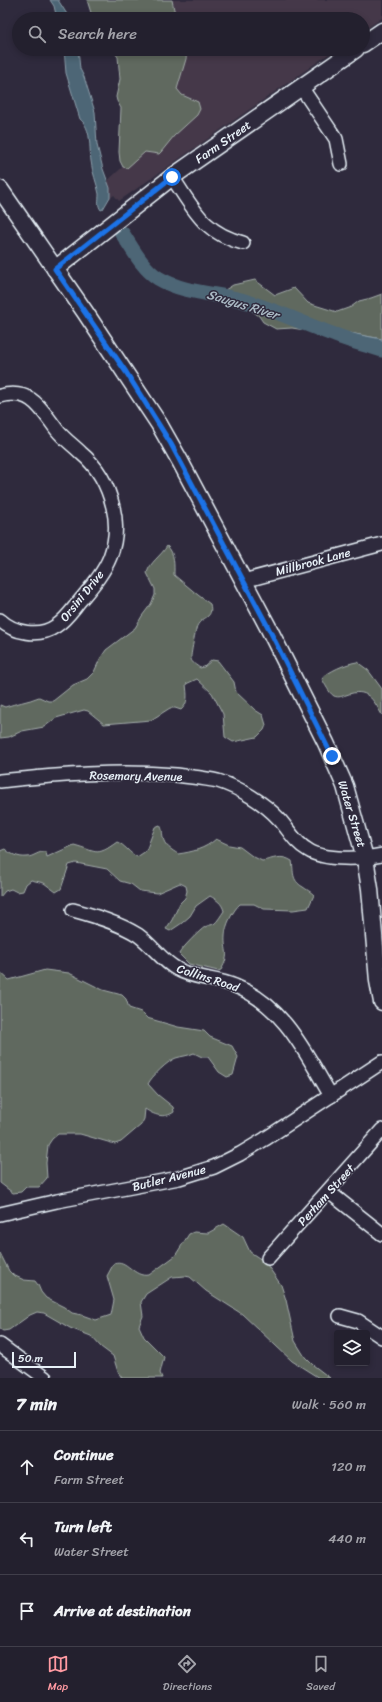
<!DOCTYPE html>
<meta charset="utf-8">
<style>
:root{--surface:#23202e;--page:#2f2d3a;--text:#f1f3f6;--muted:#a3a3aa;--line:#403e4a;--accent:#ff9aa2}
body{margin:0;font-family:Sriracha,sans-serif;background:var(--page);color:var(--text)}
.controls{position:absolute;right:12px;bottom:12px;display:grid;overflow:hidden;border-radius:4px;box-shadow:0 2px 6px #0003}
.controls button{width:36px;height:36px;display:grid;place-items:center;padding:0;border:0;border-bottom:1px solid var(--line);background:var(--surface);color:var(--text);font:20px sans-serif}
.scale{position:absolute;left:12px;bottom:10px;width:64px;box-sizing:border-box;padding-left:4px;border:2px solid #e8f1f8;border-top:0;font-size:11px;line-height:14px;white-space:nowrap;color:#e8f1f8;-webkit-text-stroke:3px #2f2a3d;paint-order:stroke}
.stop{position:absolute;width:12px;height:12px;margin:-9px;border:3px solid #1a73e8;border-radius:50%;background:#fff}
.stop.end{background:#1a73e8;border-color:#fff;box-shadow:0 1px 4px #0008}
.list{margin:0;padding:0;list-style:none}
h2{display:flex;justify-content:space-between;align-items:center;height:52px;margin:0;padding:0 16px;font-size:17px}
h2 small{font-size:13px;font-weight:400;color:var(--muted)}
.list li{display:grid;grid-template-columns:26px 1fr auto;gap:12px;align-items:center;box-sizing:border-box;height:72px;padding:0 16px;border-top:1px solid var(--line)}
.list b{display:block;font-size:15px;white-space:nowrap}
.list p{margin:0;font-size:13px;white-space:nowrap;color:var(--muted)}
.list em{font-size:13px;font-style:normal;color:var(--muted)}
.icon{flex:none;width:22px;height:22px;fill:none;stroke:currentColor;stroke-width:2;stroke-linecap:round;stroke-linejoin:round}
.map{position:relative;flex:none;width:382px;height:1378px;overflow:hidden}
.search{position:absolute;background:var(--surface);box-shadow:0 2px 6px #0003;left:12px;right:12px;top:12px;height:44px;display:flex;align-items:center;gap:10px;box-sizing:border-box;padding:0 14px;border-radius:22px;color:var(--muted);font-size:15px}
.sheet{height:268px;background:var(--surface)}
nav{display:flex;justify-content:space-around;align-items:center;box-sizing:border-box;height:56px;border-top:1px solid var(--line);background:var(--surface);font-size:11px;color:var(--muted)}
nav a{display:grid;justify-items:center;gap:2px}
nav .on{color:var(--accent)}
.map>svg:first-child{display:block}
</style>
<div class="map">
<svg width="382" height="1378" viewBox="0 0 382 1378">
<rect width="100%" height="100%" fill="#2f2a3d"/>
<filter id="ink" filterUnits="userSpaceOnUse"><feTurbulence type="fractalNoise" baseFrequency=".025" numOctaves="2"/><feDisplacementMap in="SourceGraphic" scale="8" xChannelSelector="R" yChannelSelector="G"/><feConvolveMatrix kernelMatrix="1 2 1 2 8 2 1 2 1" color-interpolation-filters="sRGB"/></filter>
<g filter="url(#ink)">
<g fill="#443949">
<path d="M130,0H382V18L363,31V19H128Z"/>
<path d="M153,49H336L119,201L114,195L109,199L106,182L160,133Z"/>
</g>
<g fill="#60695e" stroke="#a4adab">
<path d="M87,0H172L176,19H93Z"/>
<path d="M112,49H187L186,59L177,89L182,95L198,102L200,109L197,115L174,136L161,152L159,154L145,152L127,168L123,167L120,161L119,152L121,108L117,101L116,97L120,79L118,57Z"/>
<path d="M255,280L275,295L294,288L308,303L337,312L351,307L359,301L371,298L382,294V339L328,329L311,331L292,328L276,329L263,322L259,316L247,307L226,292L225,290L233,285Z"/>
<path d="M167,546C175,553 174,565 174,575L198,595L210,604C214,619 202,616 197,626C196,628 190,657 191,659C192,663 196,665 200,668L204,667L212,660L218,661L234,682L236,692L255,710L263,715L266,725L264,730L257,737L233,742L225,737L223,714L212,693L197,679L186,684C187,695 189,703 181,710L175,708H170L151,720L104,724L88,711L84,710L56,718L44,727L22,731L9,737L0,738V705L5,707C16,703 27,702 39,697L48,701H53L73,685L87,679L94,672L100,659L106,650L135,628L142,616L151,604L155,595V589L147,573C150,562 161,556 167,546Z"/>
<path d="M357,662L368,670L382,689V715C373,699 367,687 346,695C342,696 339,698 334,696C329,693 325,684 322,679C326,672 348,663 357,662Z"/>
<path d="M160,825C163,830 162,832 163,837C164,846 172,850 178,854C192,852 205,849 216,839L229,845L240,847L252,856L262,861C274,859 281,854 292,861C294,872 291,880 303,887C307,890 310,891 314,895L308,908L293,910L264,909L254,904H240C233,910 225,926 225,936C224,952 231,953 221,970L218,971L189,964L179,954C181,949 200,930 205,927C208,925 212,925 214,924C218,921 221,915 224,911C222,903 217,900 210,896L196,906L190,916L182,923L170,931L166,929L172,920L180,903L185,898L187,891L186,886L180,883L157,893L140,891L131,884L120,881L107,869L76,863L69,865L61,889L56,892L44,883L31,880L26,884L23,891L17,892L11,889L5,891L0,897V851L5,849C10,854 19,858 27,857C34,857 38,851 46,852L47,857L74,845C97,851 95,858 117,842C125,845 129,853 137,857L146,851L155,827Z"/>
<path d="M45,970L69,973L103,990L122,995L126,999L129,1008L141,1012L147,1018L178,1027L204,1031L210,1037L232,1046L238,1057L233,1075L227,1077L219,1072L208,1057H202L194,1053C188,1056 182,1056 176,1058C169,1060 151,1077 148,1084L158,1095L173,1107L174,1112C164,1119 154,1115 145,1109L144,1119L141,1125L121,1142L115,1144L80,1134H58L52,1139L48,1145L46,1163L47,1178L39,1187H26L21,1192L13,1193L0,1183V972L9,980Z"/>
<path d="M224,1224L243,1237L250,1252L265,1262L281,1285L286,1300L295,1341L305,1357L313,1365L330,1378H319L292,1361L242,1314L206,1291L190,1277L185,1276L172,1277L146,1294L141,1302L143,1316L139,1326L144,1337L164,1357L160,1373L162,1378H122L118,1372L113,1356L101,1347L91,1336L70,1328L44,1313L37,1312L30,1315L9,1330L3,1331L0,1329V1253L9,1271L13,1275L24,1280L35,1281L38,1285L41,1292L46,1298L64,1307L72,1313L82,1315L96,1320L111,1315L114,1300L107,1276L114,1263C127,1258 133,1278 149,1275L175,1256L189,1234L194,1232L208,1233Z"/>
</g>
<g fill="#4d6676" stroke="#8b9eaa">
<path d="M50,0H58L70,19H57L54,6Z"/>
<path d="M64,49H78L80,69L84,77L95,112L97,145L103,169L110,188V197L103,209L101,210C97,205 99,200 99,194C97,183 92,172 91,161C89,147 92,129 80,119L66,73Z"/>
<path d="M328,329L382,339V346L329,330L311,331Z"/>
</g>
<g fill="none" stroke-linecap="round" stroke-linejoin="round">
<path stroke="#4d6676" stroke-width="15" d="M122,233C132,248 143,269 158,278C183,293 213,293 241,300C273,309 304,324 335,335C350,341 366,345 382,350"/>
<defs>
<g id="minor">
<path d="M301,87L336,139L341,164"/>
<path d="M172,177C194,209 203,233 243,243"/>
<path d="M0,396C32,388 41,409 57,430C64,439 73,445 81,453C98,467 108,486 113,507C117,523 116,541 110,557C104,572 93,585 83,597C74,607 67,619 56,626C39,638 14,633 0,620"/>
<path d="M243,581L382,544"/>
<path d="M0,781C58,775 118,770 176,775C190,777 204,778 218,781C240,788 263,802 279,819C289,830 295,843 308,850C324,861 363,859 382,855"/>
<path d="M73,910C95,916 119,923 138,935C152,945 162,961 177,969C194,979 217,978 235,986C284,1005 306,1054 331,1096"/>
<path d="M329,1192L382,1234"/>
<path d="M0,1214L57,1201L179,1178L214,1167L240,1154L265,1139L382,1062"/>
<path d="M268,1258L382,1130"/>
<path d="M340,1316L358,1321L382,1337"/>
<path d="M0,1345L45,1378"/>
</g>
<g id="major">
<path d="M363,44L382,31"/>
<path d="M0,189L85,312L159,424L180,461L268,627L326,743L345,786L365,858L370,889L378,981L382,1002"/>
<path d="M55,269L172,177L356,49"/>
</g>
</defs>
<use href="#minor" stroke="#e8f1f8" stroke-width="16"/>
<use href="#major" stroke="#e8f1f8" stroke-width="19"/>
<use href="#minor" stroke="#2f2a3d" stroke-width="13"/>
<use href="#major" stroke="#2f2a3d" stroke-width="16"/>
</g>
</g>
<g fill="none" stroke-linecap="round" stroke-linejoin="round" filter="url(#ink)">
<path stroke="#1a73e8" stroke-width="5" d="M172,177L55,269L126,372L171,444L268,627L332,756"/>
</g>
<g text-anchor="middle" stroke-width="3" stroke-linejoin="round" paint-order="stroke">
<g font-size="12" fill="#e8f1f8" stroke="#2f2a3d">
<text transform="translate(223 142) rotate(-35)" y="4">Farm Street</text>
<text transform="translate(313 562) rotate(-15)" y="4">Millbrook Lane</text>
<text transform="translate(82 596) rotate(-51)" y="4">Orsini Drive</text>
<text transform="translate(136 776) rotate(1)" y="4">Rosemary Avenue</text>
<text transform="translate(352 814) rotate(73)" y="4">Water Street</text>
<text transform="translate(208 978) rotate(18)" y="4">Collins Road</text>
<text transform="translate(169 1178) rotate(-14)" y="4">Butler Avenue</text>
<text transform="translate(326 1195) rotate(-48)" y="4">Perham Street</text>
</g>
<g font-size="13" font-style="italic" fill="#aab9c4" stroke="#2f2a3d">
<text transform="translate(243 304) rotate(17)" y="5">Saugus River</text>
</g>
</g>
</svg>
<div class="controls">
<button><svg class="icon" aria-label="layers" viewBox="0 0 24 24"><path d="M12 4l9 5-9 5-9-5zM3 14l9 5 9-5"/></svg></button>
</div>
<div class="scale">50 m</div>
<div class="stop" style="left:172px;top:177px"></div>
<div class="stop end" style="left:332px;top:756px"></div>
<div class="search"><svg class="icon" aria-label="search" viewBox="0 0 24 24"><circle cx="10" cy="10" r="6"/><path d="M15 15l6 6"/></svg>Search here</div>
</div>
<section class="sheet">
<h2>7 min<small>Walk · 560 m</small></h2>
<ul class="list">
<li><svg class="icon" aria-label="ahead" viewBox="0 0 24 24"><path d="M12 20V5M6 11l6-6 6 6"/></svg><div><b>Continue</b><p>Farm Street</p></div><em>120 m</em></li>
<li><svg class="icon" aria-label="left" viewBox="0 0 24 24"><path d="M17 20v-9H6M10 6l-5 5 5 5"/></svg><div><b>Turn left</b><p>Water Street</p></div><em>440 m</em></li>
<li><svg class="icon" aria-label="arrive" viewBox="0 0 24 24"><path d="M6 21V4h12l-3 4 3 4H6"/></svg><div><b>Arrive at destination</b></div></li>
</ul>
</section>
<nav>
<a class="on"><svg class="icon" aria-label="map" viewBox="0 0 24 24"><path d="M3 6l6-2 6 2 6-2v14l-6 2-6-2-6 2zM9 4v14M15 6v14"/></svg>Map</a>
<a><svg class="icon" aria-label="directions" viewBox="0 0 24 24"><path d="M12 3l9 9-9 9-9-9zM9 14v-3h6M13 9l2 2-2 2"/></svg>Directions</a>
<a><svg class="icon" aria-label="saved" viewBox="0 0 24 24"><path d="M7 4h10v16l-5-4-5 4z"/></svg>Saved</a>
</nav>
